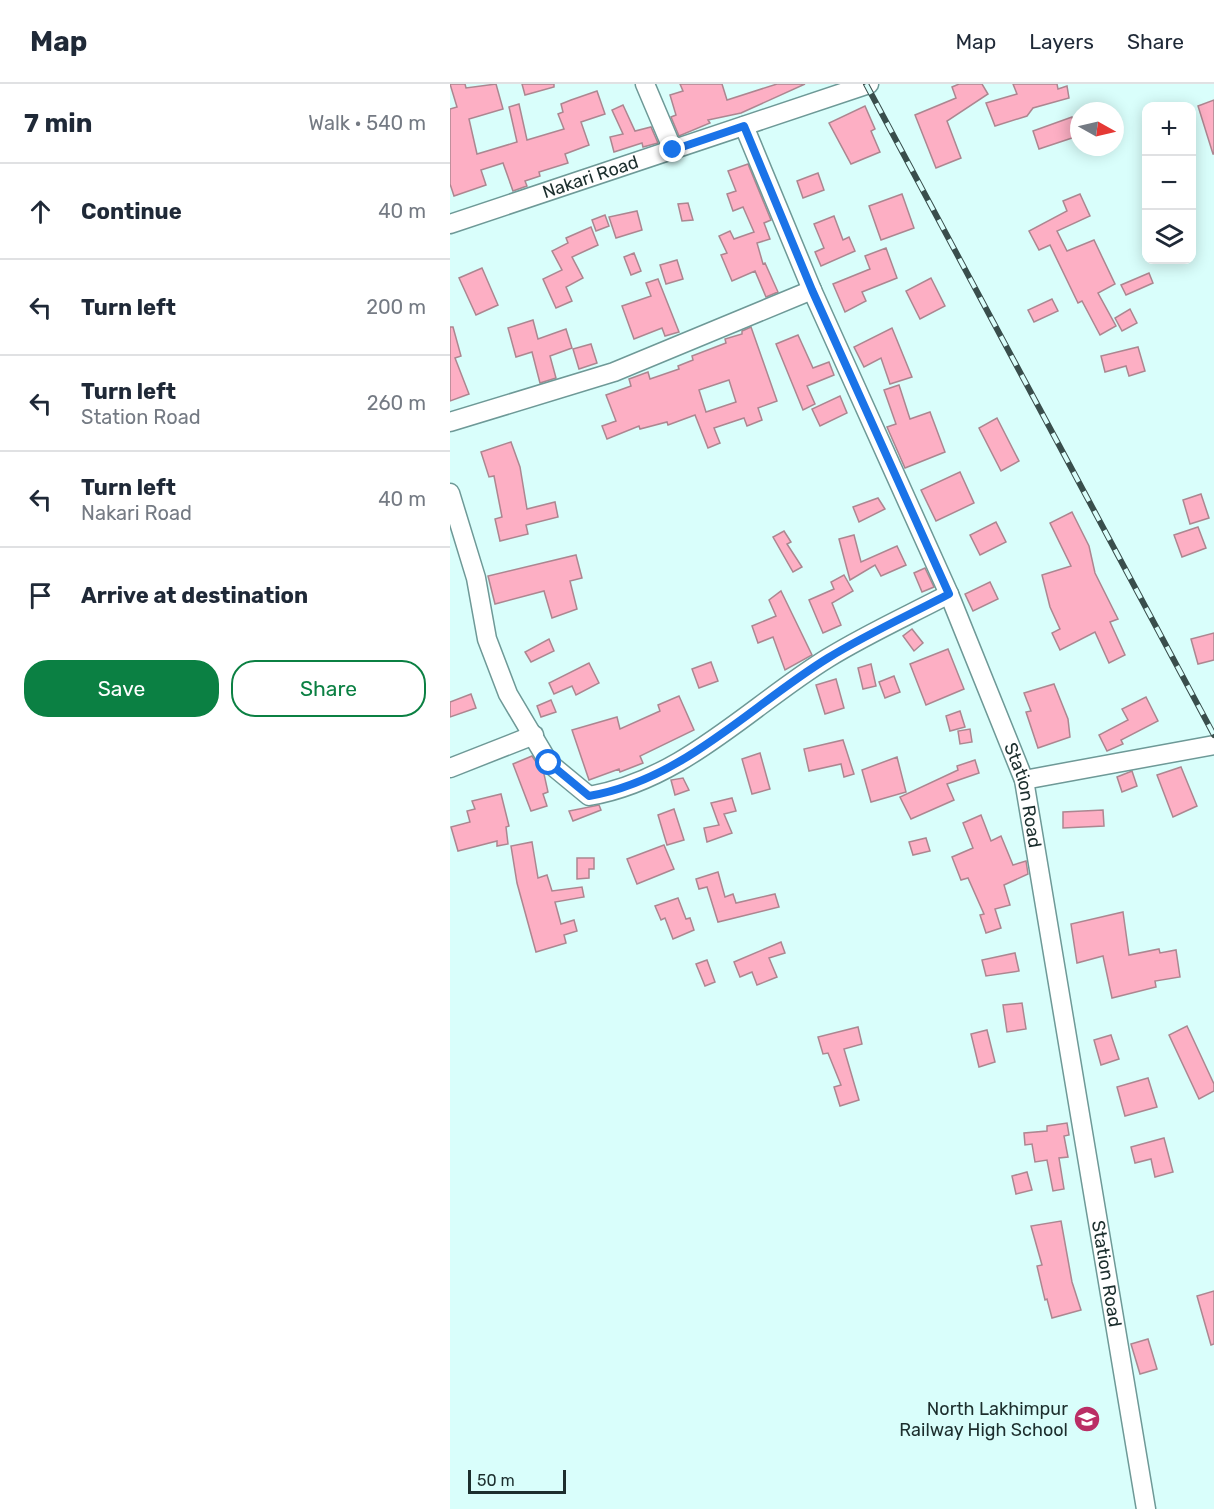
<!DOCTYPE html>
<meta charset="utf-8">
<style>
:root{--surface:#fff;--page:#f2f2f3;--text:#1f2937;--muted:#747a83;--line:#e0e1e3;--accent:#0b8043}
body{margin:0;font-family:Rubik,sans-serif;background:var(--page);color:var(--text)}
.controls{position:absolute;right:18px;top:18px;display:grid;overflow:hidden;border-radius:12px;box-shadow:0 3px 15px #0003}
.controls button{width:54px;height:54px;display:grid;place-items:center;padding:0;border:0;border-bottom:2px solid var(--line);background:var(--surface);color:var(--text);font:30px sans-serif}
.compass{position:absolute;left:620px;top:18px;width:54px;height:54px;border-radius:50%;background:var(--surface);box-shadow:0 3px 15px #0003;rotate:98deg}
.scale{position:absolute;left:18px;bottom:15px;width:98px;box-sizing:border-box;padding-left:6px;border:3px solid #1c2e2d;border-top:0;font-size:16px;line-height:21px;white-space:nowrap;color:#1c2e2d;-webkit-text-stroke:4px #d9fefb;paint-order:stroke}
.stop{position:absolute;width:18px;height:18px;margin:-14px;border:4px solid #1a73e8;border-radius:50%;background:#fff}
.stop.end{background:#1a73e8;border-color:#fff;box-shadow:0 2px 6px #0008}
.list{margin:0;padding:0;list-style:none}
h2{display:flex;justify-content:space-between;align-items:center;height:78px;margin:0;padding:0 24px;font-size:26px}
h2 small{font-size:20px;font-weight:400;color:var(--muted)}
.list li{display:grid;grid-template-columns:39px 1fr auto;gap:18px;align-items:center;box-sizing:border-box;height:96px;padding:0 24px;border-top:2px solid var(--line)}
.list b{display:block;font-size:22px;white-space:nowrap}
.list p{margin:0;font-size:20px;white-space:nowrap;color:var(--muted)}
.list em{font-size:20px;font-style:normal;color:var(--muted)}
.actions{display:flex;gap:12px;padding:18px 24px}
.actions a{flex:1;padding:14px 0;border:2px solid var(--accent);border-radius:24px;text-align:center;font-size:21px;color:var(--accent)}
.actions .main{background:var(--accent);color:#fff}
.icon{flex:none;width:33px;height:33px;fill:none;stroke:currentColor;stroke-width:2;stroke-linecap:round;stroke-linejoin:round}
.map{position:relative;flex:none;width:764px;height:1425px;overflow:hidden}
header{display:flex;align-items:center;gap:36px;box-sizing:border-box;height:84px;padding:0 30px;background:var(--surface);border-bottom:2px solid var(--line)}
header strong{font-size:28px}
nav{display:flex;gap:33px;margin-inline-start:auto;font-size:21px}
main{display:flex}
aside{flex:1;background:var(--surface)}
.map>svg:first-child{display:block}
</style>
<header>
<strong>Map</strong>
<nav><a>Map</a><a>Layers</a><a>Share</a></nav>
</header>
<main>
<aside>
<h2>7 min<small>Walk · 540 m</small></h2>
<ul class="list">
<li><svg class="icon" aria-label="ahead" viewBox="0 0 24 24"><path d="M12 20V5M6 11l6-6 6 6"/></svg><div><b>Continue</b></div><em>40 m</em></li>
<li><svg class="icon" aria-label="left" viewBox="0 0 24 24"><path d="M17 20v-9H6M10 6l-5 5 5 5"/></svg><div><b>Turn left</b></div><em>200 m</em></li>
<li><svg class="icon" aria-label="left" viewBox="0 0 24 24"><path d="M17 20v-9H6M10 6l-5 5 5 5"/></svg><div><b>Turn left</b><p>Station Road</p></div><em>260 m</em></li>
<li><svg class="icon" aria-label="left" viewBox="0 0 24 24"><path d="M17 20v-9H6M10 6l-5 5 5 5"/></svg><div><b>Turn left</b><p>Nakari Road</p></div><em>40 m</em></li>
<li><svg class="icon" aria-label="arrive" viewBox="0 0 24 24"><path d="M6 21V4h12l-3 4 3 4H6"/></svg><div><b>Arrive at destination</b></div></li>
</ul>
<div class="actions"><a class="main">Save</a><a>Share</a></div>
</aside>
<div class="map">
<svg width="764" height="1425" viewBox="0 0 764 1425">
<rect width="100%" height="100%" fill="#d9fefb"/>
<g fill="#fdafc4" stroke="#ac8690" stroke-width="1.5" fill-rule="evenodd">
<path d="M0,0H15L16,4L46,0L53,25L19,35L27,70L67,58L59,23L69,20L77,56L114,45L108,30L113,28L111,20L121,16L147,7L155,30L131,38L139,61L115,70L118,79L89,88L90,92L75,97L77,102L63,107L53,79L31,86L36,101L4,112L0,100V25L7,23Z"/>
<path d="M72,0H104V3L75,11Z"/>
<path d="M230,0H272L277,16L327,0H355L291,29L258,36L260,39L229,52L221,33L226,31L220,11L233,7Z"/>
<path d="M509,0H532L538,10L497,37L511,74L486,84L465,31L506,14L502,3Z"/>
<path d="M563,0H607L608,5L617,2L619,14L583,24L577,32L545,42L536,19L567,10Z"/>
<path d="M764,16V70H763L748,22Z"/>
<path d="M173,21L185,47L201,43L208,59L193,63L192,59L164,68L160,53L173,50L162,26Z"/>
<path d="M415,22L425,45L421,47L430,68L401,80L379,39Z"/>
<path d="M622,33L628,52L589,65L583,47Z"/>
<path d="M298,80L321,136L314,139L320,155L307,159L313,180L315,179L328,208L316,213L305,187L282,197L271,171L277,169L269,152L280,147L284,155L304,148L293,123L283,127L277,110L286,107L278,87Z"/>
<path d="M368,89L374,106L353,114L347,97Z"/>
<path d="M452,110L464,144L431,156L419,122Z"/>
<path d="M630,110L640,132L607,147L617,167L644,156L665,200L648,209L666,242L650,251L632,217L628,219L600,161L589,166L579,147L617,127L613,117Z"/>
<path d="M238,119L243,136L232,137L228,120Z"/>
<path d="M187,127L192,146L166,154L159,133Z"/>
<path d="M155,131L159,142L146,147L142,136Z"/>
<path d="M384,132L393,156L399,153L405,167L371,182L365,168L374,164L364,140Z"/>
<path d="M141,143L148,161L122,173L133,194L116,203L122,217L106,224L93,195L112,186L102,167L118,159L116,154Z"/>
<path d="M436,164L447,194L412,208L416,217L395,228L383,200L420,185L415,172Z"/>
<path d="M184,169L191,187L181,191L174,173Z"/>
<path d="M227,176L233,195L216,200L210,181Z"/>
<path d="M32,184L48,221L26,231L9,194Z"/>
<path d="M699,189L703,199L676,211L671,201Z"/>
<path d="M481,194L495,222L470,235L456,207Z"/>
<path d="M208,195L229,248L215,252L212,244L184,255L172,222L201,212L196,199Z"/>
<path d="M602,215L608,227L584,238L578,226Z"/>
<path d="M680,225L687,239L672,247L665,234Z"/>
<path d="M83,236L88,255L116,245L122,264L100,272L106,294L90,299L82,268L66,273L58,244Z"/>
<path d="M0,243H3L11,272L5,274L19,310L0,317Z"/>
<path d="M301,243L327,317L308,324L312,336L297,342L294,334L264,344L270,359L258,364L245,331L218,341L217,338L190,345L189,342L157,355L152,342L166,337L156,311L181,302L179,295L198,288L200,295L229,285L228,282L243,276L242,272L276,259L275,255L292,250V247ZM279,296L286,318L256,328L249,306Z"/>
<path d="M442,244L462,293L440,300L431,274L414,283L404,263Z"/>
<path d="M348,251L363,284L379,278L384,291L357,302L365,320L353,326L326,260Z"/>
<path d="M141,260L147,279L129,285L123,265Z"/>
<path d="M688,263L695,287L679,292L676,282L655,288L651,272Z"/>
<path d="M449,301L460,335L480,328L495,368L455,384L437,343L446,340L434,306Z"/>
<path d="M390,312L397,329L370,342L362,325Z"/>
<path d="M547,334L569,377L551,387L529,344Z"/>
<path d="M61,358L70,383L77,425L105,418L108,433L76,441L78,450L50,457L45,435L52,433L44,392L39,393L31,368Z"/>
<path d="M510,388L524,419L486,437L471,406Z"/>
<path d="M751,410L759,434L740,440L733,416Z"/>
<path d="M428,414L435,425L409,438L403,423Z"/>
<path d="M622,428L639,462L645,489L668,535L660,538L675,571L659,579L645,548L610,566L602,549L610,545L600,523L592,491L621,482L600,439Z"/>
<path d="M546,438L556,458L530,471L520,451Z"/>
<path d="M748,443L756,464L732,473L724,451Z"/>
<path d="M334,447L341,458L337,460L352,483L343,488L323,453Z"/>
<path d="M404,451L411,478L447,462L456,481L431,492L425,481L400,496L389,455Z"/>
<path d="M126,471L132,494L120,497L127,525L102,534L94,507L45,520L38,492Z"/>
<path d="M475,484L484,503L472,508L464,489Z"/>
<path d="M394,491L403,507L382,519L391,541L373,549L359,516L384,505L381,498Z"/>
<path d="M540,498L548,515L523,527L515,510Z"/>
<path d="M331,507L362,571L335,586L323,553L308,559L302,542L326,532L319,516Z"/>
<path d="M462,545L473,559L464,567L453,552Z"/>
<path d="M764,549V576L748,580L741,555Z"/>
<path d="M99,555L104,567L81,578L75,568Z"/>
<path d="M498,565L514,605L476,621L460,580Z"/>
<path d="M261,578L268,597L249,604L242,585Z"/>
<path d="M139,579L149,599L126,611L122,602L104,610L99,599Z"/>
<path d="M421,580L426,602L413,605L408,584Z"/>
<path d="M444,592L450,608L435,614L429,598Z"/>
<path d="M386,595L394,624L375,630L366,601Z"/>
<path d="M604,600L618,635L620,653L588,664L576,628L581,627L574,609Z"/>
<path d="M21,610L26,624L0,633V618Z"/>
<path d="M229,612L244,646L190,672L193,679L170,688L169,685L139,696L122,646L167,633L170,645L210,627L208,621Z"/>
<path d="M696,613L708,637L671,656L673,660L657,667L649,651L678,636L672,625Z"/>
<path d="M101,616L106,628L91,633L87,622Z"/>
<path d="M510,627L515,643L500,647L496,632Z"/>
<path d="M520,645L522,658L510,660L508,647Z"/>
<path d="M393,656L404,690L394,693L391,680L359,687L354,665Z"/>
<path d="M310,669L320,705L302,710L292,675Z"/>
<path d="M82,672L94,690L98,708L93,710L97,722L81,727L63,680Z"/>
<path d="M447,673L456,708L421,718L412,686Z"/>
<path d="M525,676L529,689L497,700L504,716L461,735L450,713L508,686L507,682Z"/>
<path d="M731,683L747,722L723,733L707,691Z"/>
<path d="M682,687L687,702L672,708L667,693Z"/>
<path d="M233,694L239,706L225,711L221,696Z"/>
<path d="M51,710L59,742L56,743L58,760L47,762V757L8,767L1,743L20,738L17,727L25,725L22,717Z"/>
<path d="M282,714L286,727L274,730L282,749L257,758L254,744L269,741L261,719Z"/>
<path d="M149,721L151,726L123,737L119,727Z"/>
<path d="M224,725L234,756L217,761L208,731Z"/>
<path d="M653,726L654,742L613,744V728Z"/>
<path d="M531,731L541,757L551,752L563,781L576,777L578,790L554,801L560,821L545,825L551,844L536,849L530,831L534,830L518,794L511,796L502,773L523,764L513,739Z"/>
<path d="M476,754L480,767L463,771L459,758Z"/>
<path d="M82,758L88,794L97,791L102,807L132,803L134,813L105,818L111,840L124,836L127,847L114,851L116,859L86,868L67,799L61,762Z"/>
<path d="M214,761L224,785L187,800L177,775Z"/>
<path d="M127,774H144V785H139V794L127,795Z"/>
<path d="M268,788L275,813L283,810L286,819L325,810L329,823L268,838L257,803L249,805L246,795Z"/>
<path d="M228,814L236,835L240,834L244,846L223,855L215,834L211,836L205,822Z"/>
<path d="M673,828L679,871L709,865L710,869L726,866L730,893L705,897L706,903L662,914L653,872L627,879L621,840Z"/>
<path d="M331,858L335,869L319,874L327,893L307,901L302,888L290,893L284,878Z"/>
<path d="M565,869L569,887L536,892L532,876Z"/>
<path d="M257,876L265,898L255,902L246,880Z"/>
<path d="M572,919L576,945L557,948L553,921Z"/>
<path d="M737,942L764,1000V1007L749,1015L719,951Z"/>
<path d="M408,943L412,960L394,965L409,1016L390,1022L384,1003L391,1001L378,969L373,970L368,953Z"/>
<path d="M537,946L545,978L529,983L521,950Z"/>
<path d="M661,951L669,975L651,981L644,956Z"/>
<path d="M698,994L707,1023L675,1032L667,1003Z"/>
<path d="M617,1039L619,1051L614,1052L618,1073L609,1074L614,1105L603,1107L597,1076L585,1078L582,1060L575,1061L574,1049L597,1047V1042Z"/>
<path d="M714,1054L723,1088L705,1093L701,1075L685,1079L681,1063Z"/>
<path d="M577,1088L582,1106L566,1110L562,1092Z"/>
<path d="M611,1137L622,1198L631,1226L602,1234L597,1215L595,1216L587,1182L592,1181L581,1142Z"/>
<path d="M764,1207V1260L761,1261L747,1212Z"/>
<path d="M698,1255L707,1285L690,1290L681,1260Z"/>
</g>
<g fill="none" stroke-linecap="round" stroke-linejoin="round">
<defs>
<g id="minor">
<path d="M195,0L223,66"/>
<path id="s1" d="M294,42L362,206L499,510L574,696L696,1425"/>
<path id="s2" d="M0,140L419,0"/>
<path d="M0,338L164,288L362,206"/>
<path d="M0,409L26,494L37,555L58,610L99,679L139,712C233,696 300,622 378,574C417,550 459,531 499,510"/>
<path d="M0,684L84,651"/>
<path d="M574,696L764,661"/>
</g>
</defs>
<use href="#minor" stroke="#6e9997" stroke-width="21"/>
<use href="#minor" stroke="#fff" stroke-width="18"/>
<defs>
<path id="rail" d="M416,0L764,651"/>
</defs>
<use href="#rail" stroke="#394e4c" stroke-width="6"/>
<use href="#rail" stroke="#d9fefb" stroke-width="4" stroke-dasharray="11" stroke-linecap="butt"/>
</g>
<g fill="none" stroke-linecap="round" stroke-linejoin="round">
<path stroke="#1a73e8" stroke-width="8" d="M99,679L139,712C233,696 300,622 378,574C417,550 459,531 499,510L362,206L294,42L223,66"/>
</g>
<defs>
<symbol id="school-disc" viewBox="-11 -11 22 22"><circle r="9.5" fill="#ba2e65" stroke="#d9fefb"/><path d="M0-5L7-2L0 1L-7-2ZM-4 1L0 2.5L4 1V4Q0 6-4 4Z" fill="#fff"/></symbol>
</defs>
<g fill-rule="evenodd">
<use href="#school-disc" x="622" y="1320" width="30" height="30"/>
</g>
<g text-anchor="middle" stroke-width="6" stroke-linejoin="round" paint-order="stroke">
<g font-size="18" fill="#1c2e2d" stroke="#d9fefb">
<text dy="6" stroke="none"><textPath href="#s2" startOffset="148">Nakari Road</textPath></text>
<text dy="6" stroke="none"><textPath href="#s1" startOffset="726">Station Road</textPath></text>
<text dy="6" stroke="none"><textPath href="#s1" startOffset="1212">Station Road</textPath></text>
</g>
<g font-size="18" fill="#1c2e2d" stroke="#d9fefb" text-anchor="end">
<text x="618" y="1331">North Lakhimpur<tspan x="618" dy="21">Railway High School</tspan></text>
</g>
</g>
</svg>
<div class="controls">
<button>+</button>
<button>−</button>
<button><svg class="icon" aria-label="layers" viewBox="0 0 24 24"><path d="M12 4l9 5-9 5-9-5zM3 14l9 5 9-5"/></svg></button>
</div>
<svg class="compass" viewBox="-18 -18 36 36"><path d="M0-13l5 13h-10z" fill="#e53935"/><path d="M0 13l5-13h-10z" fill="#747a83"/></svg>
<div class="scale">50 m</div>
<div class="stop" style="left:99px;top:679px"></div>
<div class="stop end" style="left:223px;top:66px"></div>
</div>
</main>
